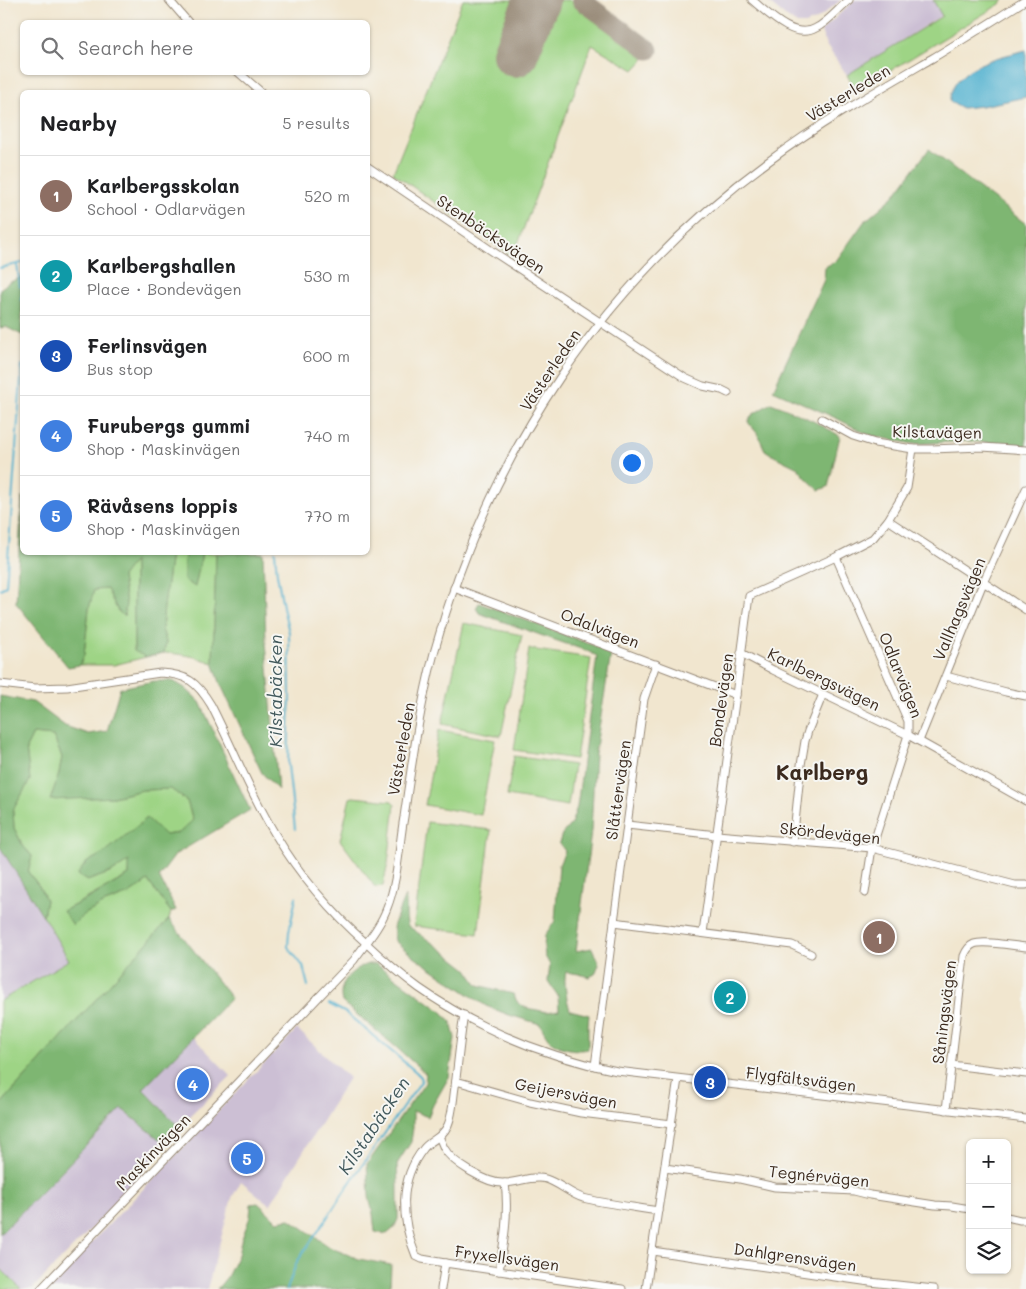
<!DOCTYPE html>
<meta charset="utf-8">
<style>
:root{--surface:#fff;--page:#f6f6f6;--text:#202124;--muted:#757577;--line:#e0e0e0;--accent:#db2777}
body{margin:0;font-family:Mali,sans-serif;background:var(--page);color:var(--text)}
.controls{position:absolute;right:15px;bottom:15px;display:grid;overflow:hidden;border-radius:8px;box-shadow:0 1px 4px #0004}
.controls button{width:45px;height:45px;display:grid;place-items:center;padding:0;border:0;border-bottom:1px solid var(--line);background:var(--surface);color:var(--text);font:25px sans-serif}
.you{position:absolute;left:631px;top:462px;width:18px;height:18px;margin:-12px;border:4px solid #fff;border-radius:50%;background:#1a73e8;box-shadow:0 0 0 8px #1a73e833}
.badge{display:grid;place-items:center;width:32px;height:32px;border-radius:50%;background:var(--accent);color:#fff;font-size:16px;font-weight:700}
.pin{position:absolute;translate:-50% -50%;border:2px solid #fff;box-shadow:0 1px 5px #0006}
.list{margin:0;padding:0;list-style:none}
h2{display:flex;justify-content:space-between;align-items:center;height:65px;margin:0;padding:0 20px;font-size:21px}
h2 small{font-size:16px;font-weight:400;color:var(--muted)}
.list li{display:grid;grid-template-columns:32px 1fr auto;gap:15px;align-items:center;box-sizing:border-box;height:80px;padding:0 20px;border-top:1px solid var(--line)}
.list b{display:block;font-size:19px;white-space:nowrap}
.list p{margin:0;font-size:16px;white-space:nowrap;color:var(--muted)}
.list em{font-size:16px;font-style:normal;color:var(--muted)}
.icon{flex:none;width:28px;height:28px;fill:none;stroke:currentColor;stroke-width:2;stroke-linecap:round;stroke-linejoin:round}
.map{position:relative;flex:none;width:1026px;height:1289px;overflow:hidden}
.search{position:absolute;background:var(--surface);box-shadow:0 1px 4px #0004;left:20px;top:20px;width:350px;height:55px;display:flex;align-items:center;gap:12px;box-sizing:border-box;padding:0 18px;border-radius:8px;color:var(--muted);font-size:19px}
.panel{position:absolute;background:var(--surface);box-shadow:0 1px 4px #0004;left:20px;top:90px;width:350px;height:465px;border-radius:8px}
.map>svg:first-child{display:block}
</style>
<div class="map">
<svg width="1026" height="1289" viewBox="0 0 1026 1289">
<rect width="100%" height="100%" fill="#f6f6f2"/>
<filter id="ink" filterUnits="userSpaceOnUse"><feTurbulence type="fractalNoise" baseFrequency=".02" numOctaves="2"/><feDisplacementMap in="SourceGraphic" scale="10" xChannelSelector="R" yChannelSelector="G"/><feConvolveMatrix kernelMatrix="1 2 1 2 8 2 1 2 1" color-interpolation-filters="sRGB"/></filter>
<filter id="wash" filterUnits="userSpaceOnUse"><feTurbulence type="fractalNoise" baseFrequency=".0096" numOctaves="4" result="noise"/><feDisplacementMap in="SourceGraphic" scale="20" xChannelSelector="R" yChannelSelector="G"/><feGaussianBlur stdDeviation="1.12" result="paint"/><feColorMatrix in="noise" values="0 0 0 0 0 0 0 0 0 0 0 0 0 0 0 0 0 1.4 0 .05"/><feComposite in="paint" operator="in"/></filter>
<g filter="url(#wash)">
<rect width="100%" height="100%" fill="#f1e6cf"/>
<g fill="#ccbfd4">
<path d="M769,0H841L816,20L805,24H797L785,16L768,2Z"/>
<path d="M855,0H933L942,15L847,75L826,45L821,31Z"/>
<path d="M0,847L70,960L0,1001Z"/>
<path d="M297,1029L349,1078L270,1205L241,1181L232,1198L207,1289H47Z"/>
<path d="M193,1037L231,1076L179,1127L143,1089Z"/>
<path d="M122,1109L164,1143L165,1148L97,1223L32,1289H21L0,1268V1234Z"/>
</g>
<g fill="#9ed485" stroke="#6c7f52">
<path d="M463,0H520L500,48L529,60L556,0H570L647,56L634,70L592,45L513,257L393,173Z"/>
<path d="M933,0H1004L1000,4L857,91L847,75L942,16Z"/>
<path d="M171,553H186L184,561L195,586L202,553H216L213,663C195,656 183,654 164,653L166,642L162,629L164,606Z"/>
<path d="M134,560V650L146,657L114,665H80L84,655L89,608L94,590L107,589L118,611L126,604L122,577Z"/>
<path d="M464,623L522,635L501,736L442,724Z"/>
<path d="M529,649L591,658L576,759L514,750Z"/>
<path d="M439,730L495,740L481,815L425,805Z"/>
<path d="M33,734L53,736L62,757L59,774L51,799L113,797L143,790L171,789L187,801L193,821L179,833L164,835L105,852L86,863L78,875L87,881L112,872L130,860L129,875L64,911L73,924L85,914L105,903L129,894L148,881L171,912L169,919L0,1105V1001L69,960L43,916L46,900L39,886L28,872L32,856L23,846L14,828L13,810L30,780L26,748Z"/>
<path d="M514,756L574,765L568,806L507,796Z"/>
<path d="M353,797L392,801L395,805L388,863L383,886L375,887L340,840L350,798Z"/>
<path d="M427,822L491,830L478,934L414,926Z"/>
<path d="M0,1268L21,1289H0Z"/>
</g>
<g fill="#7eb672" stroke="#5c7048">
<path d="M929,149L1026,224V446L968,441L913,444L869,435L838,419L773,390L824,280L825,267L836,261L864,222L893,197Z"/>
<path d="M22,277V335L6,327L0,328V289L8,283Z"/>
<path d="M771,403C795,412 817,422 840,436L828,487L819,490L805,477L798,468L774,456L765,450L757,433L748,422L752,415Z"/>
<path d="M22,497V552L171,553L164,606L162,629L166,642L164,653L146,657L134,651V561L122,577L126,604L124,616L118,611L107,589L94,590L89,608L84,655L80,665L68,667L16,603Z"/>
<path d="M186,553H202L195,587L184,580V561Z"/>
<path d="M216,553H263L266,642L278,790L262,773L221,685L213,663Z"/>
<path d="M479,603L603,649L611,654L595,753L591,832L576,951L592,948L599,964L595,974L589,977L579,974L566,972C563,981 567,1001 570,1010L589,1015L588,1025V1049C577,1052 555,1048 548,1038C545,1034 542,1028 540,1024L509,1015L486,1006L414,957L395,941L393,927L399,910L405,896C408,906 404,916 408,926L444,951L467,969L478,985L513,994L518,1003L527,1008L547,1012L559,1010L558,996L548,981L550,965L545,956L544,947L545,935L555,921L559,865L565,851L559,843L562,834L571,824L577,807L597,656L587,651L546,637L479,613L476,608Z"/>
<path d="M154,681H173L185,688L200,702L250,810L176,854L159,877L176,910L171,912L148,881L129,894L105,903L85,914L73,925L63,911L89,898L129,875V861L112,872L87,881L77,875L86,863L105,852L147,818L165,835L179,833L193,820L187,801L171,789L143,790L113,797L50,800L59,774L62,757L53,736L33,734L26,748L30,780L13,810L14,828L23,846L32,856L28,872L39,886L46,900L43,916L0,847V696L33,702L65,726L88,734L107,731L120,688Z"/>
<path d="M169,919L231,998L143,1089L179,1127L164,1143L122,1109L0,1234V1105Z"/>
<path d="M368,964H376L383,969L441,1011L451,1022L455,1038L449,1077L433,1105L428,1117L413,1111V1128L411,1142L397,1164L398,1186V1219L394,1228L387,1234L375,1232L373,1214L369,1196L367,1164L425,1083L426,1074L397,1048L342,1002C337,983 352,969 368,964Z"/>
<path d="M258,1203L277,1221L290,1219L331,1248L359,1259L391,1265L390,1289H217L227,1277L238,1255L241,1241L250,1217L251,1204Z"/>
</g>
<path fill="#50b0cf" stroke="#466d76" d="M1026,50V97L982,106L962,108L950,102C950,98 950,94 952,90C964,63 1000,57 1026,50Z"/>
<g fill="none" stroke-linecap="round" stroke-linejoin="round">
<g stroke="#50b0cf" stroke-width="2">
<path d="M17,264L20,287"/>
<path d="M0,268L22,263"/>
<path d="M22,293V300"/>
<path d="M275,552L277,574L284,612L289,632L290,695L288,765L295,829"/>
<path d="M0,589L6,586L22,365"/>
<path d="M296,897L289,932L288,947L303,966L308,986"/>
<path d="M287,1289L296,1264L302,1254L319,1230L347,1187L422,1080L421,1077L416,1072L346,1013L329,1004"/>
</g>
<path stroke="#968876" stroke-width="19" d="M581,0L649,50"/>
<path stroke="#968876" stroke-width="46" d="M515,54L537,0"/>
</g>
</g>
<g filter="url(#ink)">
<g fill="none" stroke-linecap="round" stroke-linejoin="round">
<defs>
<g id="minor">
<path d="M169,0L188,22"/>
<path d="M752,0C768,13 794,41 816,28C828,22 838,9 849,0"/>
<path d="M238,72L261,92"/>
<path d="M368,167L492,251L685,378L703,386L722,390L728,393"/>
<path d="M822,419L853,436L875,443L913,449H932L982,447L1026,450"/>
<path d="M888,520L1026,610"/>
<path d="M836,557L908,721V735L872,848L865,893"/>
<path d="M454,588L736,695"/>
<path d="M741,653L773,670L908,735L1026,801"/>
<path d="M656,664L644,699L614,922L792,945L811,954"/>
<path d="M946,676L1006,692L1026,696"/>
<path d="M0,684L35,688L67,687L160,673C187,674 197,682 211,705C233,748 250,793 275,834C300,876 331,912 367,944C384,960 401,975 419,988C478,1029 547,1057 617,1071L1026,1119"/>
<path d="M919,741L983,583L1026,489"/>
<path d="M627,825L717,835L872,848L1015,885H1026"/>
<path d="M793,842L801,765L805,741L808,731L823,694"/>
<path d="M703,933L736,695L749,596L836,557L873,538L888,520L907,488L913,449"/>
<path d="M951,1065L1026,1074"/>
<path d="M595,1066L614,922"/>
<path d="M456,1081L530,1102L581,1113L672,1124"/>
<path d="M946,1110L964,956C966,951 969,946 974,944C984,940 1014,946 1026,947"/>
<path d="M439,1137C441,1140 442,1144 444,1148C452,1163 487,1184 504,1183C518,1183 532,1175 546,1179C559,1183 570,1194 583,1198C606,1204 635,1207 658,1211"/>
<path d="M665,1168L740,1179L775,1187L854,1191L870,1195L935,1205L952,1206L970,1209"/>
<path d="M1007,1217L1020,1220H1026"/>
<path d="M652,1251L870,1282L934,1289"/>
<path d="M445,1263L422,1259L416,1256C401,1220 398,1180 424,1148C432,1139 442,1138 448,1125C453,1113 453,1100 455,1087C458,1063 460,1039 464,1015"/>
<path d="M499,1271C504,1242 509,1213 505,1183"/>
<path d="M41,1289L354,960C366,943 380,927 387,908C398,881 399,845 404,817C412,762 420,706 434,653C488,455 603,282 769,161C820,123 876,91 931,59C963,40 994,20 1026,0"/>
<path d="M441,1289L445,1263L622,1289"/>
<path d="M646,1289L678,1079"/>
</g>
</defs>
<use href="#minor" stroke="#968876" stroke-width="9"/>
<use href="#minor" stroke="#fff" stroke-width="7"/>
</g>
</g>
<g text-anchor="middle" stroke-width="4" stroke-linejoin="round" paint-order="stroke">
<g font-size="16" fill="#3b2a1e" stroke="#f6f6f2">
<text transform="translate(848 93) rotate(-31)" y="6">Västerleden</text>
<text transform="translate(491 234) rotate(34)" y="6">Stenbäcksvägen</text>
<text transform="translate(550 370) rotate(-56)" y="6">Västerleden</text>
<text transform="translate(937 432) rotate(1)" y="6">Kilstavägen</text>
<text transform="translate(959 609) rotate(-67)" y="6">Vallhagsvägen</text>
<text transform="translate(600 628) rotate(21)" y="6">Odalvägen</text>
<text transform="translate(901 675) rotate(68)" y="6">Odlarvägen</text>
<text transform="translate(824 679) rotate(26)" y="6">Karlbergsvägen</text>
<text transform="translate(721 700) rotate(-82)" y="6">Bondevägen</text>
<text transform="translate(401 749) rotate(-80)" y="6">Västerleden</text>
<text transform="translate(618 790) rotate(-82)" y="6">Slåttervägen</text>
<text transform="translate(830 833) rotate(6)" y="6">Skördevägen</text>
<text transform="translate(944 1012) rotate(-83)" y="6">Såningsvägen</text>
<text transform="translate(801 1079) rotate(7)" y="6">Flygfältsvägen</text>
<text transform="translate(566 1093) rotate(11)" y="6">Geijersvägen</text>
<text transform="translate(153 1152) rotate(-46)" y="6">Maskinvägen</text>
<text transform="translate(819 1176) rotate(6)" y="6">Tegnérvägen</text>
<text transform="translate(795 1257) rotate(8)" y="6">Dahlgrensvägen</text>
<text transform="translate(507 1258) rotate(8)" y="6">Fryxellsvägen</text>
</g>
<g font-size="18" font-style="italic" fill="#42595c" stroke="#f6f6f2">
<text transform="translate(276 691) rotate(-90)" y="6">Kilstabäcken</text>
<text transform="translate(374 1126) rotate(-56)" y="6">Kilstabäcken</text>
</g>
<g font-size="21" font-weight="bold" fill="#3b2a1e" stroke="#f6f6f2">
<text x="822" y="780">Karlberg</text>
</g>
</g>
</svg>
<div class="controls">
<button>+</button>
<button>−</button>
<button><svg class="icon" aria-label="layers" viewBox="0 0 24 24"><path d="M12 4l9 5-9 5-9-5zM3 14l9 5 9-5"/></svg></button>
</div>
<div class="you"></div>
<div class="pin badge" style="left:879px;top:937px;background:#8d6e63">1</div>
<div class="pin badge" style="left:730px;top:997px;background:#0f9aa8">2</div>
<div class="pin badge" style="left:710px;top:1082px;background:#1a4fb4">3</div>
<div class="pin badge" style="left:193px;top:1084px;background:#3f7fe0">4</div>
<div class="pin badge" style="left:247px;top:1158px;background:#3f7fe0">5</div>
<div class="search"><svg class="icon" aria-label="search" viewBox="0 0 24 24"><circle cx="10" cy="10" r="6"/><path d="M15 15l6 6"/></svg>Search here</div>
<section class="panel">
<h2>Nearby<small>5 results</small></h2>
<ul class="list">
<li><span class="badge" style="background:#8d6e63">1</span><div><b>Karlbergsskolan</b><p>School · Odlarvägen</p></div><em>520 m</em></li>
<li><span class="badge" style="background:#0f9aa8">2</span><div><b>Karlbergshallen</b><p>Place · Bondevägen</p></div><em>530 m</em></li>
<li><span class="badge" style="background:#1a4fb4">3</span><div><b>Ferlinsvägen</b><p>Bus stop</p></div><em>600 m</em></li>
<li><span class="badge" style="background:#3f7fe0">4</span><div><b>Furubergs gummi</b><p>Shop · Maskinvägen</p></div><em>740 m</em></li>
<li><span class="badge" style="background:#3f7fe0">5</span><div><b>Rävåsens loppis</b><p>Shop · Maskinvägen</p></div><em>770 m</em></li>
</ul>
</section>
</div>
